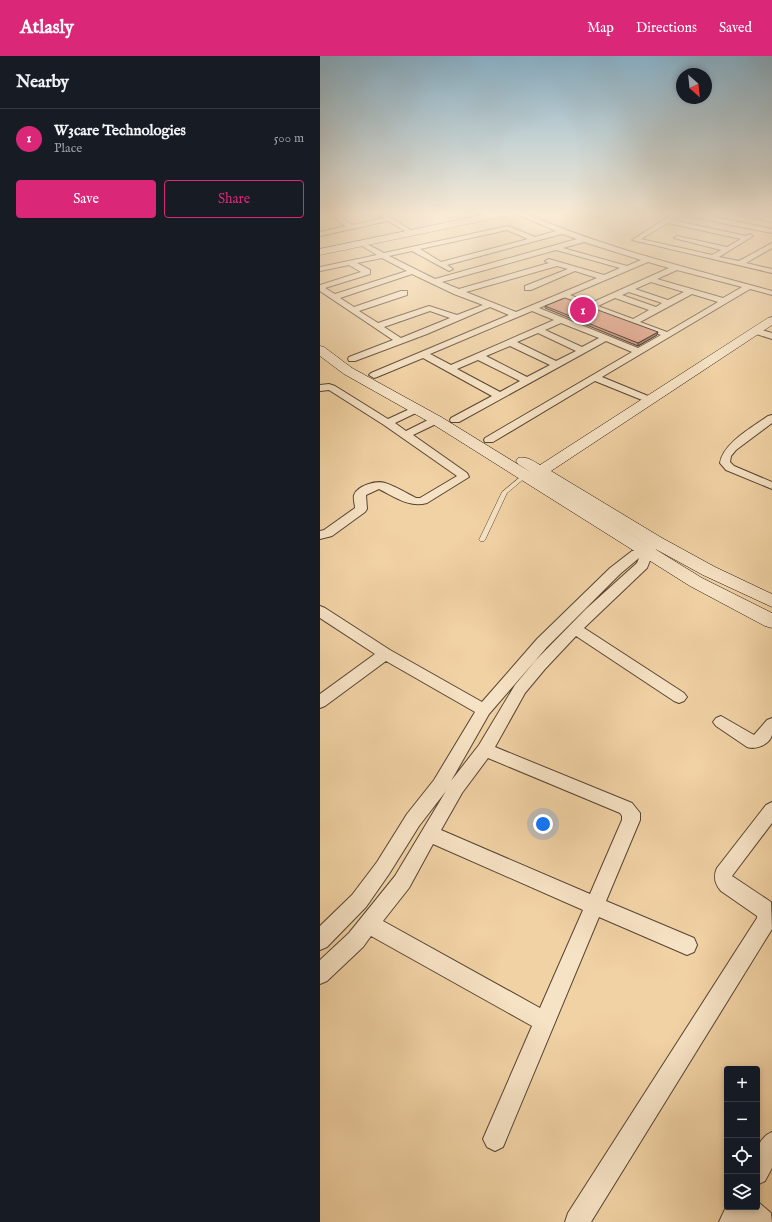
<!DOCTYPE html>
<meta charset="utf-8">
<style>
:root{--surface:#171b24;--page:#20242c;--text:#f1f3f6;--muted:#9ea1a6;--line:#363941;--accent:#db2777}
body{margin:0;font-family:"IM FELL English",serif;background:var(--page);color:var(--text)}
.controls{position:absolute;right:12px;bottom:12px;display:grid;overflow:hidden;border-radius:4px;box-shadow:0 2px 6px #0003}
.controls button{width:36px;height:36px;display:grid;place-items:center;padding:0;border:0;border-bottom:1px solid var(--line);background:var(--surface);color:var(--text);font:20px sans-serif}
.compass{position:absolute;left:356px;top:12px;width:36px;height:36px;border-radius:50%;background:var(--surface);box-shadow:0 2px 6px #0003;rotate:153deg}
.you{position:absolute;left:223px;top:768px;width:14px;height:14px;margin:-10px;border:3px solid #fff;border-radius:50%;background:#1a73e8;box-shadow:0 0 0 6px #1a73e833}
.badge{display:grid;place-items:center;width:26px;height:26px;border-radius:50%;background:var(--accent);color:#fff;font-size:13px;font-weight:700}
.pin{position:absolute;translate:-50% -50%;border:2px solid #fff;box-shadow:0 1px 4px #0006}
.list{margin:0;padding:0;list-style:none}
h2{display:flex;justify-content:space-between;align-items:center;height:52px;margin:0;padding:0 16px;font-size:17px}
h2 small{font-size:13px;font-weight:400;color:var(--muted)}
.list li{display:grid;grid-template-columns:26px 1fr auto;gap:12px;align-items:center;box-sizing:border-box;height:60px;padding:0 16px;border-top:1px solid var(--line)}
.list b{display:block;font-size:15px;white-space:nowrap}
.list p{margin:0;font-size:13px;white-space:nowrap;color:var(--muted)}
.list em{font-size:13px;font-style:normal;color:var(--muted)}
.actions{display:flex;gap:8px;padding:12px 16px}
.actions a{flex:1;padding:9px 0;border:1px solid var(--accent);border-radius:4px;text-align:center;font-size:14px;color:var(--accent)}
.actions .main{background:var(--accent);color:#fff}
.icon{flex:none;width:22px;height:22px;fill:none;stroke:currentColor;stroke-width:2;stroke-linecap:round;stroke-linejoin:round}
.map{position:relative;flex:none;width:452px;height:1166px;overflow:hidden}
header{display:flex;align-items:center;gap:24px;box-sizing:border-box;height:56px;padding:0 20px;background:var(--accent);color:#fff}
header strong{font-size:19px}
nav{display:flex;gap:22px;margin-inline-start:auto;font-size:14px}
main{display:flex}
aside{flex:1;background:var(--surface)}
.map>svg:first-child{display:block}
</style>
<header>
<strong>Atlasly</strong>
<nav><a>Map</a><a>Directions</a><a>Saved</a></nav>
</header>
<main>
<aside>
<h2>Nearby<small></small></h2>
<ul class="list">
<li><span class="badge">1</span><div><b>W3care Technologies</b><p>Place</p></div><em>500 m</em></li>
</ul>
<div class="actions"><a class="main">Save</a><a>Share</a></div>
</aside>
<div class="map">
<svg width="452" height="1166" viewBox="0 0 452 1166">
<rect width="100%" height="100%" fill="#f1d2a4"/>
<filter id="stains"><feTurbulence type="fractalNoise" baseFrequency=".005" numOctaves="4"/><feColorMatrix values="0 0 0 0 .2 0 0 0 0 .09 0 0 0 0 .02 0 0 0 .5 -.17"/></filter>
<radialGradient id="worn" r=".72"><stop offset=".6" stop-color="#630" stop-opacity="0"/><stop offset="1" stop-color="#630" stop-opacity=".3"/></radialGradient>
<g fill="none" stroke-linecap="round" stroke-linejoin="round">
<defs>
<path id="lane" d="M204,418L207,420L206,421L187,437L165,484L164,485H160L159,484L182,436Z"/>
<g id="street">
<path d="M8,157H16L32,169L63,162L59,159L63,157L92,175L87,176L68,165L0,180V176L26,170Z"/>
<path d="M195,157H204C285,192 368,212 452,235V239L430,233L282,321L333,342L335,344L333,346H327L275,325L173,386H165L164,384L165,382L312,296L286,285L139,366H131L130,364L131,362L172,340L103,302L57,321L54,322L49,319L51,317L189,259L170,251L107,278L35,305H29L28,303L29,301L73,284L0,235V229L41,216L29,209L0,215V211L57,199L39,188V186L41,185L64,197L188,170L215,181L236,175ZM187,174L208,183L121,206L100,193ZM242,178L257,183L115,223L69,200L92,195L129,215L133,213L127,209ZM264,186L321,204L307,210L243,192ZM236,194L300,212L284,219L229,203L225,205L229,207L139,233L122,226ZM62,202L87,215L15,238L5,232L50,218V214L37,207ZM328,206L349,212L271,247L250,239ZM237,210L248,213L205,230V234H211L255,215L277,222L196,256L146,236ZM357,214L422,231L403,242L337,223ZM92,218L134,238L163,249L137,259L109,250L58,267L39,255L87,239V235H81L34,251L20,242ZM331,226L364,236L348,244L315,233ZM309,236L342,247L336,251L302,239ZM372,238L398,246L347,276L320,266ZM243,242L341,279L318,292L219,252ZM295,242L329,254L313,263L278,250ZM110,255L130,262L81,282L64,271ZM212,255L234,264L131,309L110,298ZM241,267L279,282L262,291L225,274ZM218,277L256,295L236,305L197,286ZM190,290L230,309L207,321L166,300ZM158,304L200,325L180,336L137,313Z"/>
<path d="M355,157H374L452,173V177L362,159L352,164L426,180L430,178L433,180L399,201L419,205L452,187V192L426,207L452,213V217L312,184ZM348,167L421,183L407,191L357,180L354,182L401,194L392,199L321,183Z"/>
<path d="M414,157H429L452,162V166Z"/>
<path d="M436,272L452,277V283L433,277L432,275Z"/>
<path d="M9,328L15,330L68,363L94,351H100L102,353L100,355L75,367L86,375L112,362H120L121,364L120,366L93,379L147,417L149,421L107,447C89,452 75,441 59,433L46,439L47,453L45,456L12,480L0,483V475L4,474L35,452C35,448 33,443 34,439C37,430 56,424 65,427C75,430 86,437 96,442H100L137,420L64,369L9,334L0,335V329Z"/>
<path d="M452,359V367L416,394L411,400L410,406L414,410L452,426V433L406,414L400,407C403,387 433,371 448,360Z"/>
<path d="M336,482L340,483L342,486L333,497L327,512L264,572L364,637L367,641L364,645L359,647L354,645L256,580L225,613L205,637L175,691L312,747L320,757V764L286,845L374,882L377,889L374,896L367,899L279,861L183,1091L175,1095L167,1091L163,1083L212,970L51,880L43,891L7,925L0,928V904L29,877L75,820L126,735L99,770L69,818L46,851L7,891L0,894V870L32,839L57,806L87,758L114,724L155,656L66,605L5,650L0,652V638L55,598L0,562V550L5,552L70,594L162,646L217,583L290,512L312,495L323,493L332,483ZM319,502L317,507L266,553L215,605L195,629L159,689L131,725L169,658L227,591L300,518ZM168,702L300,757L302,760V764L270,838L121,774L142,737ZM113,788L263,854L220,952L63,865L89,832Z"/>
<path d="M401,660L434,679L447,664L452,662C452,667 452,674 452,679C449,689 436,694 427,691L396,670L393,666L396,662Z"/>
<path d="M452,746V767L412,820L451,846L452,873L271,1166H245L248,1157L437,862V860L401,835C395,828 393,821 397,812L446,749Z"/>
<path d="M452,1076V1112L445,1125L437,1129C437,1110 431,1085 452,1076Z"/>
<path d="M437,1145L451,1157L452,1166H399L407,1149V1151H437Z"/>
</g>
<g id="secondary">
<path d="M172,157H190L186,160L0,199V193Z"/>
<path d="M452,261V269L231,415L342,482L395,511L452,538V551L383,519L330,490L223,424L382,522L452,557V572L445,570L370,530L111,367L24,318L0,300V290L4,291L32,312L121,361L212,417L198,408L196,405L198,402C207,400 213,405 220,409L448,262Z"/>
</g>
</defs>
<use href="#lane" stroke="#564433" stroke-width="1"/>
<use href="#street" stroke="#564433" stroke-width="2"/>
<use href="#secondary" stroke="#23140d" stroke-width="1"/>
<use href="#lane" fill="#f6e2c4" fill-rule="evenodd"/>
<use href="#street" fill="#f6e2c4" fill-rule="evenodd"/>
<use href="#secondary" fill="#f6e2c4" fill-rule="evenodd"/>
</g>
<path fill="#bf8672" stroke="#23140d" d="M225,250L337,279L318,290L225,252Z"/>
<path fill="#9b6d5c" stroke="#23140d" d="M338,276L337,279L318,290V287Z"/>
<path fill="#de9c84" stroke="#23140d" d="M245,242L338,276L318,287L225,250Z"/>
<linearGradient id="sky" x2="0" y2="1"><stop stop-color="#89b5cf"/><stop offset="0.49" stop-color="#f9ebd6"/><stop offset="1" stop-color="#f9ebd6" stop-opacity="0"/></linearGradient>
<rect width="452" height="321" fill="url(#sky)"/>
<rect width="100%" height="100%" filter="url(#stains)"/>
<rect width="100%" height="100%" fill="url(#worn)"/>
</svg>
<div class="controls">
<button>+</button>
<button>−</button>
<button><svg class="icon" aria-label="locate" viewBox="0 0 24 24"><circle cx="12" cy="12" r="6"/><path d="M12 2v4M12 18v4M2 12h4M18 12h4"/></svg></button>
<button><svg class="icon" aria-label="layers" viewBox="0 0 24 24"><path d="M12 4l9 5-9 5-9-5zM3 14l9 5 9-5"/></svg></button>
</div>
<svg class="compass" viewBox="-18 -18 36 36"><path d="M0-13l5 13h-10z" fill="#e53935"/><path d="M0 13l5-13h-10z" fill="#9ea1a6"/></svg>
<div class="you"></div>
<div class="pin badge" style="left:263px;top:254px">1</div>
</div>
</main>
